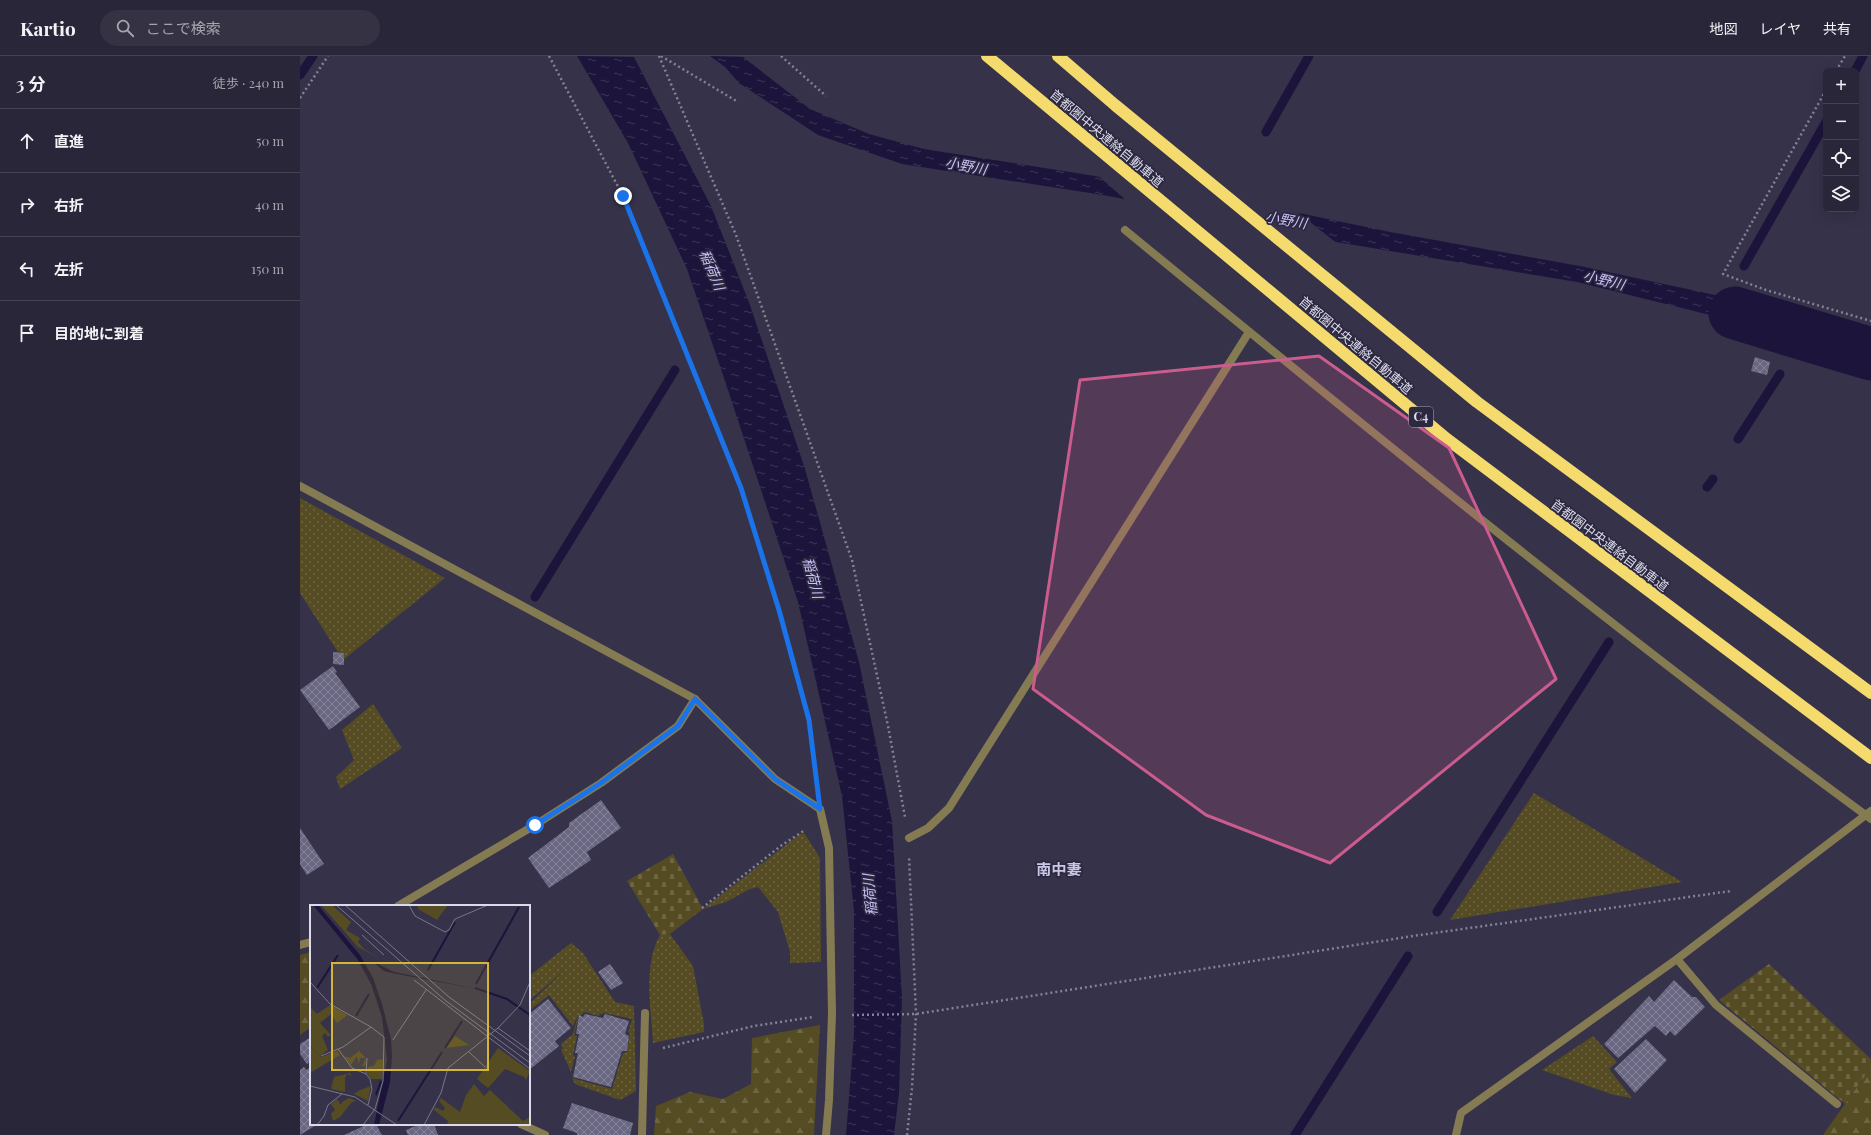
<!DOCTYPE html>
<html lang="ja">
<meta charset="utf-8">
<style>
:root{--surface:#282638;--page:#343243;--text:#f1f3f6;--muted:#a5a5ae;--line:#444353}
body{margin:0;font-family:"Playfair Display","Noto Sans JP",serif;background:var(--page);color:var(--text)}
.controls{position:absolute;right:12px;top:12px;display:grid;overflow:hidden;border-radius:6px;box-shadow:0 4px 16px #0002}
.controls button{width:36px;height:36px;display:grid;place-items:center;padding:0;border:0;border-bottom:1px solid var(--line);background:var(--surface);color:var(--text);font:20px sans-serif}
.stop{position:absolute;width:12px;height:12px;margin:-9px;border:3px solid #1a73e8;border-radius:50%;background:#fff}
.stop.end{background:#1a73e8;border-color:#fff;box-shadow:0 1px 4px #0008}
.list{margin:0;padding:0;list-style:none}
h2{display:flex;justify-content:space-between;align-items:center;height:52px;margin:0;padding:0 16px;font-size:17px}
h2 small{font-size:13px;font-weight:400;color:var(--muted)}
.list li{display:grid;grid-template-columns:26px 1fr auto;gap:12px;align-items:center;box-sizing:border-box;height:64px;padding:0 16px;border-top:1px solid var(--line)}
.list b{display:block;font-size:15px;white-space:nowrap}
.list em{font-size:13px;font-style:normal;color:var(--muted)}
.icon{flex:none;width:22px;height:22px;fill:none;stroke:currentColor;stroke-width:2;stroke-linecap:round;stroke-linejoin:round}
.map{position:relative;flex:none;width:1571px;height:1079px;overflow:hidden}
header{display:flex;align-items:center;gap:24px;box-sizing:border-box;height:56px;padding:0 20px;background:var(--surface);border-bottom:1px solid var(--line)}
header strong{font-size:19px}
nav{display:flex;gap:22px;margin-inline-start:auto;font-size:14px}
.search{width:280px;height:36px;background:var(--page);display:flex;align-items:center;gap:10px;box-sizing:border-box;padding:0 14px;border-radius:22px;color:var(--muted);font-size:15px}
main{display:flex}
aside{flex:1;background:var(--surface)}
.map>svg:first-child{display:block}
</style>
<header>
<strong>Kartio</strong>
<div class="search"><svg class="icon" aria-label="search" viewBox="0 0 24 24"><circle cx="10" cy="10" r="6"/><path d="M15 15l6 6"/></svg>ここで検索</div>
<nav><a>地図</a><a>レイヤ</a><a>共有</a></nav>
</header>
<main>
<aside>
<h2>3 分<small>徒歩 · 240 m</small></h2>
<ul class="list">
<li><svg class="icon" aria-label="ahead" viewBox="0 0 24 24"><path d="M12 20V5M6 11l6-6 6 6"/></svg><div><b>直進</b></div><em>50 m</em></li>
<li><svg class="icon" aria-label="right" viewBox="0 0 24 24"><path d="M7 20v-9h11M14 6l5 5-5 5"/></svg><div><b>右折</b></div><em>40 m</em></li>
<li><svg class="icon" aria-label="left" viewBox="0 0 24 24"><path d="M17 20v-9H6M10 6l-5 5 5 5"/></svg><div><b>左折</b></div><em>150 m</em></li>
<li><svg class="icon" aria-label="arrive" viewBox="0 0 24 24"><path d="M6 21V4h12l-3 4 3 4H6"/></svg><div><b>目的地に到着</b></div></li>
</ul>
</aside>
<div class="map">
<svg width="1571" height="1079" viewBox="0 0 1571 1079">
<defs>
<pattern id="green-dots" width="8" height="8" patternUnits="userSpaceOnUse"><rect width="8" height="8" fill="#564c23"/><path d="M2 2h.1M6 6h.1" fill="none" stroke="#6e6543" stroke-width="1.8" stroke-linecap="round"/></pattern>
<pattern id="forest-firs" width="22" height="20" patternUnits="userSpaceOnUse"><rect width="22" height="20" fill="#564c23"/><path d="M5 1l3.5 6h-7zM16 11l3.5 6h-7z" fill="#6e6543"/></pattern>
<pattern id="cemetery-stones" width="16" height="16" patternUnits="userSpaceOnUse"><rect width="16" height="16" fill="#564c23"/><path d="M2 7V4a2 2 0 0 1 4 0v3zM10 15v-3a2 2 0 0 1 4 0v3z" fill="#6e6543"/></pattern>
<pattern id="water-ripples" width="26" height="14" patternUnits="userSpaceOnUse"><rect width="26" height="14" fill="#1d143b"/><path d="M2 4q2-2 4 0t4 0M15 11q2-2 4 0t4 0" fill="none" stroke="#3d3658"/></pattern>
<pattern id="building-cross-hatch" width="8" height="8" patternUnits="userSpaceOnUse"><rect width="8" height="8" fill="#696782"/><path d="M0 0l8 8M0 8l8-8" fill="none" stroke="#85839a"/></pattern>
</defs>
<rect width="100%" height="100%" fill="#35324a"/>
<g fill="url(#green-dots)">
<path d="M0,442L145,522L43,604L0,537Z"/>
<path d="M73,648L102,692L40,733L36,721L54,704L42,674Z"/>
<path d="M1234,737L1382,826L1150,864Z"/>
<path d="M500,778H505L520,802L521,906L490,907V896L478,856L458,831L450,833L426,846L403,853Z"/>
<path d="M370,878L393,910L404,968V976L353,987C351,955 343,908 360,879Z"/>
<path d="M271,887L283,897L315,946L334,950L336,1035L320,1044L275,1028L272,1022L312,1033L323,997L327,996L330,977L328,976L332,963L304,957L300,958L299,960L284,956L282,959H279L274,979L277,980L273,999L275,1000L271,1016L261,994L263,992L261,988L273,978L278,959L273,970L249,939L229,955V948L266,913L229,945V920Z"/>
<path d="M1293,980L1317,1006L1309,1013L1332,1042L1314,1039L1242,1014Z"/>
</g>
<g fill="url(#forest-firs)">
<path d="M11,896V971L0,979V899Z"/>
<path d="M520,969L514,1079H354L356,1050L390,1036L423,1043L451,1028L452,982Z"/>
<path d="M1571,1011V1079H1523Z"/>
</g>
<g fill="url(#cemetery-stones)">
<path d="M373,798L403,853L370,878L360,879L327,825Z"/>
<path d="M1469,908L1571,1003V1011L1545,1048L1419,944Z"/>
</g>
<g fill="url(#water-ripples)">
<path d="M277,0L334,1L411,150L450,249L505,413L559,606L592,765L602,942L599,1037L594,1079H546L554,978V855L542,740L498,546L422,316L387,213L328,87Z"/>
<path d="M410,0L443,1L510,53L569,78L624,93L789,119L975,152L1090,176L1280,210L1434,243L1435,249L1507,270L1502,286L1418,261L1277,226L976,176L918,161L803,139L602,108L518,79L439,27L425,11Z"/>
</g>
<path fill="#35324a" d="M796,118L996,155L1038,188L976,178L918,163L828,146Z"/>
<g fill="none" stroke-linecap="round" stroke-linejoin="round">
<g stroke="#1d143b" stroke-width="9">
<path d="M1555,15L1563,0"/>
<path d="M0,19L13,0"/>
<path d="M966,76L1009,0"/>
<path d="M1444,210L1526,66"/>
<path d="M1438,383L1480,318"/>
<path d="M1407,431L1413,423"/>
<path d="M235,541L375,314"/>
<path d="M1137,856L1309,586"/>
<path d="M995,1079L1108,900"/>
</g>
<path stroke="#1d143b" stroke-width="53" d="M1435,257L1571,298"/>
</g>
<g fill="url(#building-cross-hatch)">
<path d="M1455,301L1470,306L1467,319L1451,315Z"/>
<path d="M33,596L44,597V609L33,608Z"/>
<path d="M33,610L37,616L35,617L60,651L29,674L0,634Z"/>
<path d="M301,744L321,772L287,796L291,804L249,832L228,802L269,771V767Z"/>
<path d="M0,772L24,808L7,819L0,808Z"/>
<path d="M310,908L323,927L311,934L298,916Z"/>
<path d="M1374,924L1392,941H1396L1405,951L1375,980L1370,975L1366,980L1355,970L1318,1002L1304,988L1349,940L1354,946Z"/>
<path d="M248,943L271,972L255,985L259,990L229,1014V958Z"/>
<path d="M285,958L303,962L305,958L329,965L325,978L329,980L327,995H322L311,1031L273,1021L278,997H275L279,978H276L279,959L283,961Z"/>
<path d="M11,981V1005L7,1008L0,998V988Z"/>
<path d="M1346,983L1367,1004L1335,1037L1314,1013Z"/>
<path d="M4,1011L6,1014L11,1011V1068H18L0,1079V1014Z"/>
<path d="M272,1047L333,1067L330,1079H277V1077L263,1072Z"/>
<path d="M68,1068H76L82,1079H44Z"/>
<path d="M120,1068H134L138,1079H108L106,1074Z"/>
</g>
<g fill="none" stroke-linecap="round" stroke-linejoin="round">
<g stroke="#848296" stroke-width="2.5" stroke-dasharray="2 3" stroke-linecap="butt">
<path d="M249,0L323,140L441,431L479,554L509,664L517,727"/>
<path d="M359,0L436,179L552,504L588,670L605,761"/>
<path d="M361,0L438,46"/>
<path d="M481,0L526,40"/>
<path d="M1536,15L1545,0"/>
<path d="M1526,34L1423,218L1466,234L1571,265"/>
<path d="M0,42L28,0"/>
<path d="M402,852L482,789L505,774"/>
<path d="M552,959L616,958L1113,880L1431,835"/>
<path d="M363,992L454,970L513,961"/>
<path d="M607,1079L612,1032L616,958L609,800"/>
</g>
<path stroke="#857b52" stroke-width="8" d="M1377,903L1416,949L1537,1048"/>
<g stroke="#857b52" stroke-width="8">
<path d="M825,174C1070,375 1316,576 1571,763"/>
<path d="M0,430L395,643L475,723L520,753L529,792L532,958L529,1044L526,1079"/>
<path d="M609,782L628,772L649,752L949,276"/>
<path d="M98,850L235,769L301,727L378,670L395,643"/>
<path d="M0,889L11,886"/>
<path d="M221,1068L245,1079"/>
<path d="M342,1079L345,957"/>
<path d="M1156,1079L1161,1057L1377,903L1571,755"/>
</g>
<g stroke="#f5db6d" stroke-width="12">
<path d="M687,0L1147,383L1571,702"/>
<path d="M758,0L815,49L1177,346L1571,637"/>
</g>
</g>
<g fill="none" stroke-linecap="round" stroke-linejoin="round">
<path stroke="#1a73e8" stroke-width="5" d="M235,769L301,727L378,670L395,643L475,723L520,753L509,664L479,554L441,432L323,140"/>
</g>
<path fill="#cb5c8d" fill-opacity="0.2" stroke="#cb5c8d" stroke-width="3" stroke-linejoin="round" d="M1019,300L1149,392L1256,623L1030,807L906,759L733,633L780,324Z"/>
<g text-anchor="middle" stroke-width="3.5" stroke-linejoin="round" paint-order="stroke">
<rect fill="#2b283f" stroke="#a7a5b7" stroke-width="1" x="1109" y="351" width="24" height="20" rx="3"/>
<g font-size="12" font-weight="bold" fill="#dcdbeb">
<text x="1121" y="365">C4</text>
</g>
<g font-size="13" fill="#dcdbeb" stroke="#2b283f">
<text transform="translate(807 82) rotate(40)" y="5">首都圏中央連絡自動車道</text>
<text transform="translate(1056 289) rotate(40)" y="5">首都圏中央連絡自動車道</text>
<text transform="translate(1310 489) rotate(37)" y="5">首都圏中央連絡自動車道</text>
</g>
<g font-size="14" font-style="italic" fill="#c8c1fc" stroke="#2b283f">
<text transform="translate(666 110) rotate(10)" y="5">小野川</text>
<text transform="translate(986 164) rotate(10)" y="5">小野川</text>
<text transform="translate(412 214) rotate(67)" y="5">稲荷川</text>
<text transform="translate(1304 224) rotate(14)" y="5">小野川</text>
<text transform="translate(513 522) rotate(75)" y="5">稲荷川</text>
<text transform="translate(570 839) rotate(-95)" y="5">稲荷川</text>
</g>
<g font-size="15" font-weight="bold" fill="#c9c6e5" stroke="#2b283f">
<text x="759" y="819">南中妻</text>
</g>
</g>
<g transform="translate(10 849)">
<rect width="220" height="220" fill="#35324a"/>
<path d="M11,0H22L41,17L36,25L50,33L48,37L54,44L71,54L48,42ZM20,100L37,110L27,118L21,109L10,118L21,130L18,132L15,128L12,131L18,145L10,151L0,140V125L4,126L0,102L7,109ZM145,131L159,140L136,143ZM49,146L55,152L56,160L54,161L49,159L53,160L55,153H50L49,159L47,151L41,160L34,151L40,153ZM40,168L42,171L37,169L35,173V187L21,184L24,172ZM39,193L47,196L42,197L30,212L23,216L21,209L25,205L21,199L27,194L31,200L32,197Z" fill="#564c23"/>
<path d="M0,110L10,118L4,126L0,125ZM0,140L11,152L27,146L30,150L0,168ZM188,143L220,166L216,175L214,172L195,164L178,183L167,174ZM74,154L72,174H61L57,169L58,162L64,161L67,155ZM164,179L174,191L180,185L213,216L220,212V220H137L138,216L124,205L125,202L133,206L135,203L129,196L131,193L150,207L156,190Z" fill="#564c23"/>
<path d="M61,181L58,196L44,189L50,185Z" fill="#564c23"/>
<path d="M107,0H138L127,15L108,4Z" fill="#564c23"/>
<path d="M3,0H8L50,50L63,73L72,99L81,134L82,151L80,177L69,220H64L77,155L72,112L61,79L48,55ZM62,56L84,67L172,85L82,68L74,66Z" fill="#1d143b"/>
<path fill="none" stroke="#1d143b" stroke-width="2" d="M118,65L145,17M166,79L209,2M7,83L28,50M165,83L197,94L220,110M46,111L59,89M135,143L152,116M66,190L71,176M88,216L132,147"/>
<path fill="none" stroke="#78768a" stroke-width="1" d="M26,0L136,96L220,158M35,0L139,92L220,151M99,0L105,11L135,27L139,25L145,14L178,0M52,30L74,50M104,75L220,164M0,77L20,99L61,122L74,132L73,176L65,204L53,220M188,123L220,146M83,135L116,85M28,144L42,163L56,169L60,174L62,184L58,200M159,147L175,162M11,151L33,142L61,122M56,169L57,153M0,181L45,192L87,220M7,220L14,211L18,200L32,189M114,220L131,188L138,163L188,123L210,100L220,77"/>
<path fill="#d3b635" fill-opacity="0.15" stroke="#d3b635" stroke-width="2" d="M22,58H178V165H22Z"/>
<rect width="220" height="220" fill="none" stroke="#dcdbeb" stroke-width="2"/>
</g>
</svg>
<div class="controls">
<button>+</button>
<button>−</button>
<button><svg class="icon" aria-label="locate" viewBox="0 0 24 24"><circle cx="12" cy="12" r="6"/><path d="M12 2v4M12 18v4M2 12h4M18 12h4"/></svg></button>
<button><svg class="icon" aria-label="layers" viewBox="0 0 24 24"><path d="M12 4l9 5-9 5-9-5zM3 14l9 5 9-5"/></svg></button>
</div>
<div class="stop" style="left:235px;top:769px"></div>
<div class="stop end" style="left:323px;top:140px"></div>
</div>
</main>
